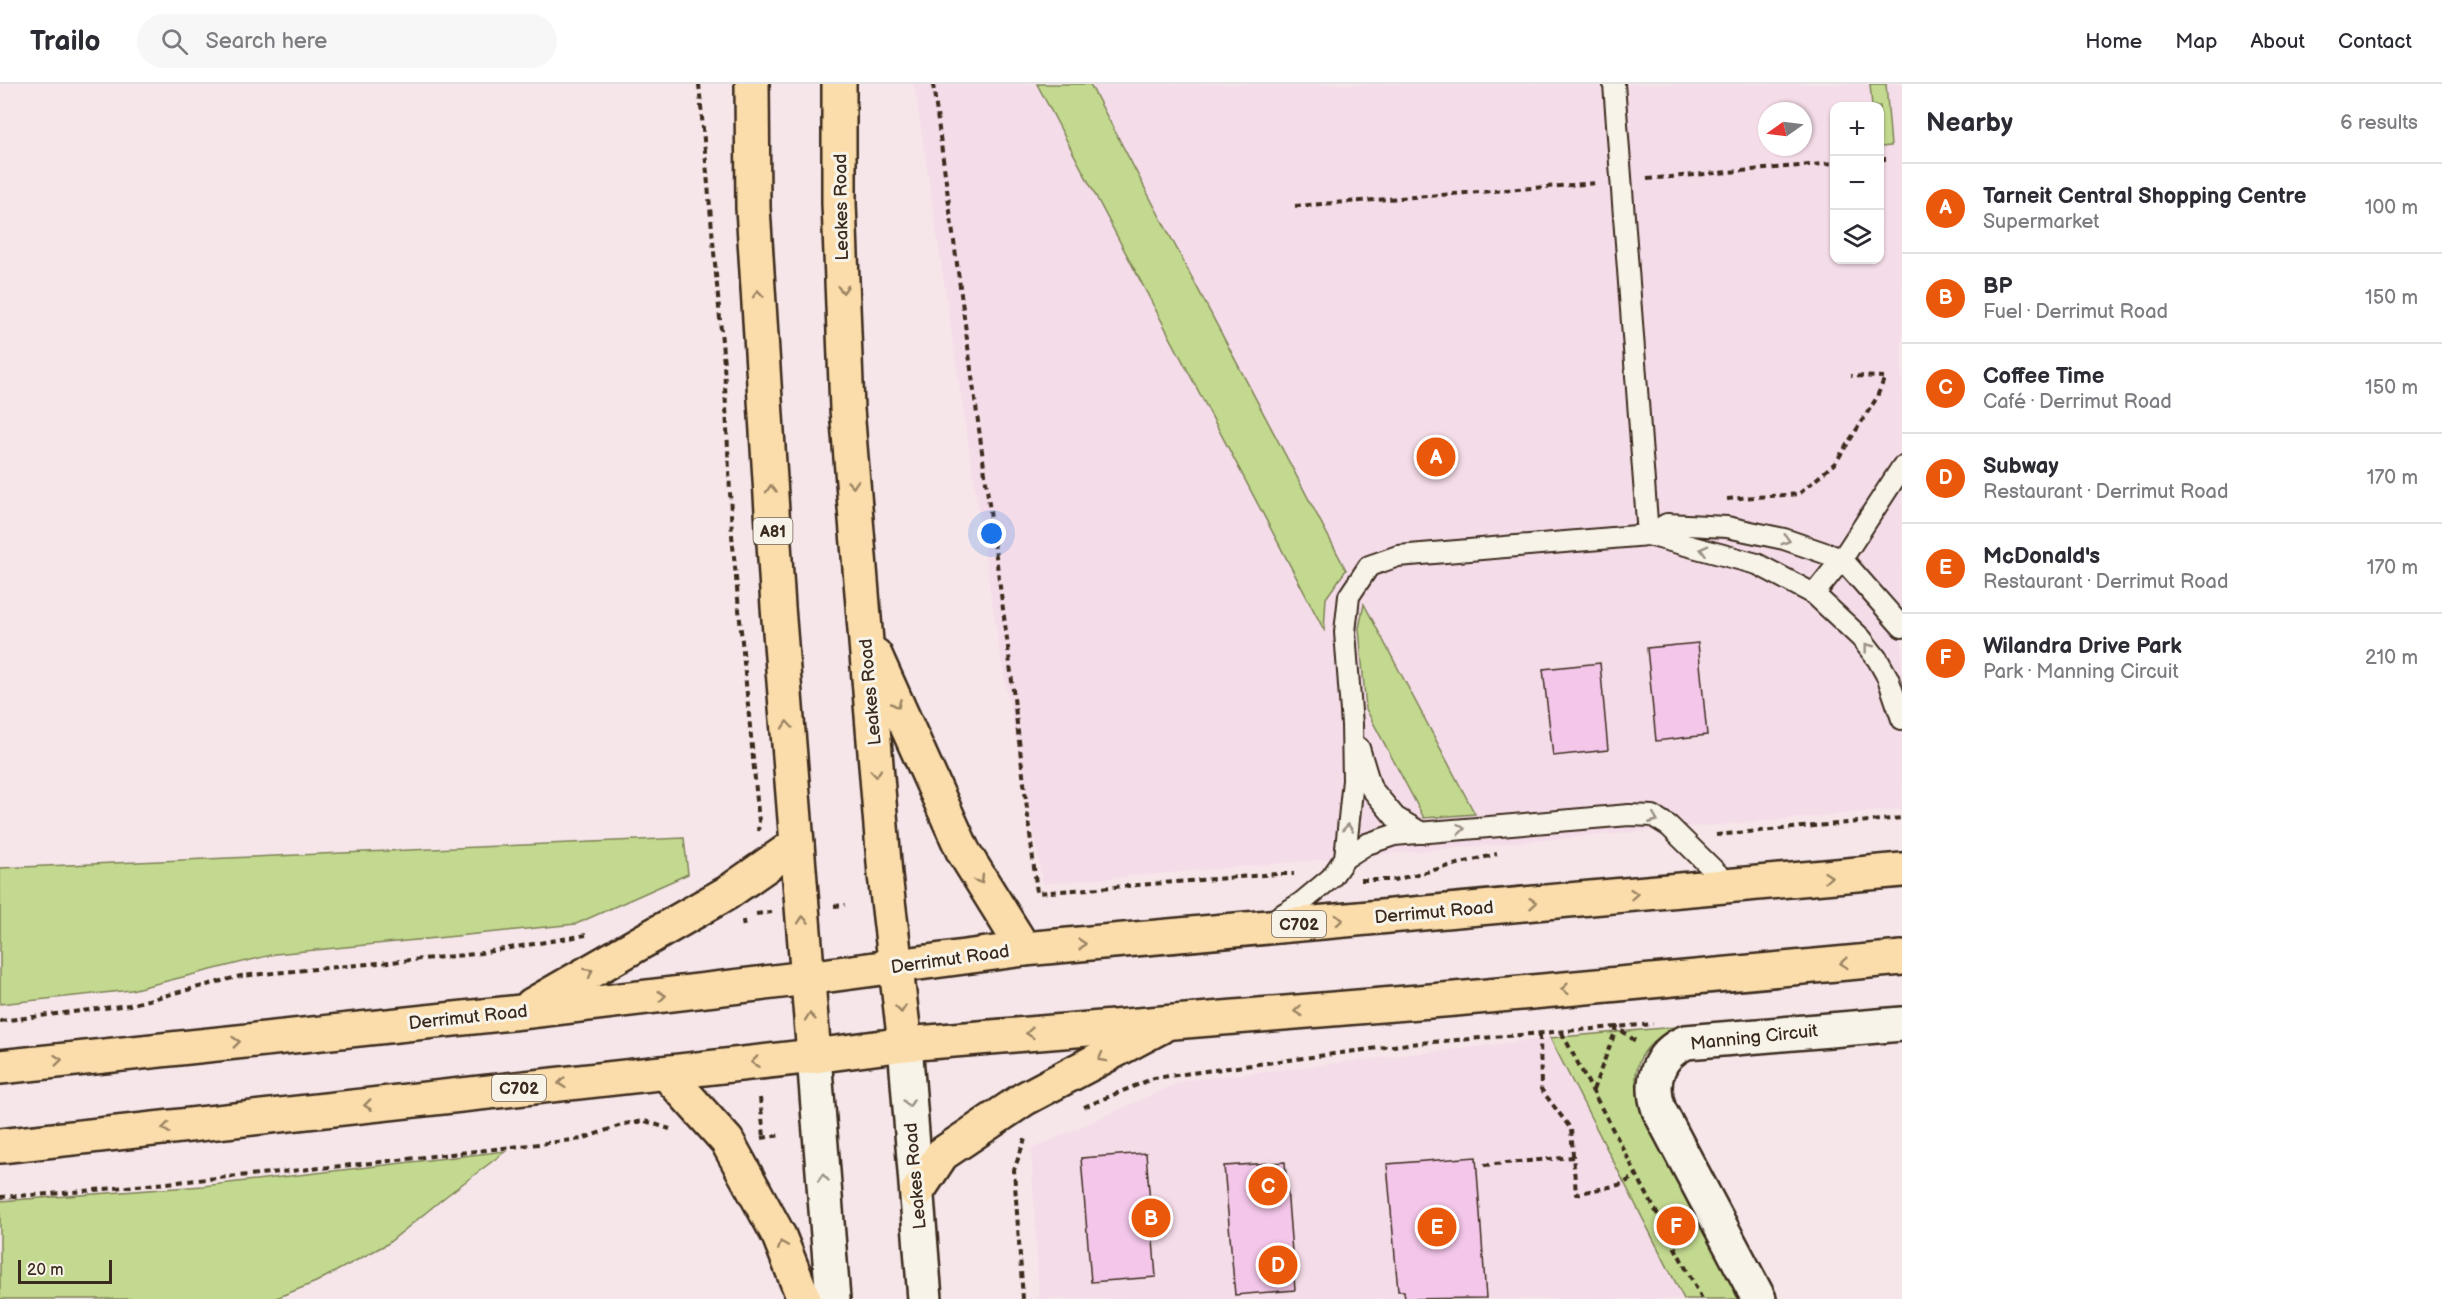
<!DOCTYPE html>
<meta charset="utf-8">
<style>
:root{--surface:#fff;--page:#f7f7f7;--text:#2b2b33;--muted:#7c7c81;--line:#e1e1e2;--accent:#ea580c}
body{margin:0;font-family:"Balsamiq Sans",sans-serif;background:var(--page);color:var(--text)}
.controls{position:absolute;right:18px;top:18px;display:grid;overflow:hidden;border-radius:12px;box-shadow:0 2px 4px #0004}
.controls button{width:54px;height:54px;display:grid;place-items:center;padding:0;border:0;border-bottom:2px solid var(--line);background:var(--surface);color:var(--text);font:30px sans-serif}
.compass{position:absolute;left:1758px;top:18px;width:54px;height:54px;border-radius:50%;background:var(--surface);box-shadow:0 2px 4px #0004;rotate:256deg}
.scale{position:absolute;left:18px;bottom:15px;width:94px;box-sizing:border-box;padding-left:6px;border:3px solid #3b2a1e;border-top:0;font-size:16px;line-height:21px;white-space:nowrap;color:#3b2a1e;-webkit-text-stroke:4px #f7f3e8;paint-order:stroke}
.you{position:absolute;left:992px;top:450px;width:21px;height:21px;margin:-15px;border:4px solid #fff;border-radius:50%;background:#1a73e8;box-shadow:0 0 0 9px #1a73e833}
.badge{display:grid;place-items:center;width:39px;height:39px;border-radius:50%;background:var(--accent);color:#fff;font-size:20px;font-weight:700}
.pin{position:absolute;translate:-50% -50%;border:3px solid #fff;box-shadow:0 2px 6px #0006}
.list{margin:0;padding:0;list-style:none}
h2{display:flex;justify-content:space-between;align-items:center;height:78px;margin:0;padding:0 24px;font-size:26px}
h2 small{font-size:20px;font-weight:400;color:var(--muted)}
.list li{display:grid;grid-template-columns:39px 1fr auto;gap:18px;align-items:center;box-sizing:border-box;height:90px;padding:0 24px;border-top:2px solid var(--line)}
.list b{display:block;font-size:22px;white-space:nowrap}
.list p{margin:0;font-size:20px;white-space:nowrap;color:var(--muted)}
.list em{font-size:20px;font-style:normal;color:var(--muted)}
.icon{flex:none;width:33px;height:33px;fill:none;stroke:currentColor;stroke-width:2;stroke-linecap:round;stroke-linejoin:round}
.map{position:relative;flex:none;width:1902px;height:1215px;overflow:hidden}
header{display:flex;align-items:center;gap:36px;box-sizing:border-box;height:84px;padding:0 30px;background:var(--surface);border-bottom:2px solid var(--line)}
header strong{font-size:28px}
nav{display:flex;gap:33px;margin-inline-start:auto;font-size:21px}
.search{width:420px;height:54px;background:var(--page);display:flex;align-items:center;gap:15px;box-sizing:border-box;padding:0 21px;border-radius:33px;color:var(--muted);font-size:22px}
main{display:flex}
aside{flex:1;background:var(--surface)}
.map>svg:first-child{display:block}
</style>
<header>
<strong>Trailo</strong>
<div class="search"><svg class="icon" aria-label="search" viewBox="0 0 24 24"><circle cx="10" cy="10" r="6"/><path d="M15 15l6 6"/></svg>Search here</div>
<nav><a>Home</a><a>Map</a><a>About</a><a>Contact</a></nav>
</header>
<main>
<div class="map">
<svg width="1902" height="1215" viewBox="0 0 1902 1215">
<rect width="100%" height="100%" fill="#f6e6e9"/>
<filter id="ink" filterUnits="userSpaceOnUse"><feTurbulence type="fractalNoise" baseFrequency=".0167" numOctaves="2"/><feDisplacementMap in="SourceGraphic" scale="12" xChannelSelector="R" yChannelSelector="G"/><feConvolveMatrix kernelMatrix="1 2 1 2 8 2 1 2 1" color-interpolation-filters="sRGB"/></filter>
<g filter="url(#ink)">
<g fill="#f5dce9" fill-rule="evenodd">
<path d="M914,0H1902V725L1043,800L1000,571ZM1834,22H1880V176H1834ZM1767,27H1803V63H1767Z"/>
<path d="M1550,954L1684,1215H1039L1031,1065L1182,997Z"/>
</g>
<g fill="#c2d98f" stroke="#7e8256" stroke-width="1.5">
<path d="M1037,0H1090L1346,486L1326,514L1324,546Z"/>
<path d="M1870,0H1886L1891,62L1880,63V22H1872Z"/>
<path d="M1364,520L1475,730L1424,734L1366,625L1359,544Z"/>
<path d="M684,754L688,790L576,840L275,870L131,906L0,920V784Z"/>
<path d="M1675,943C1643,961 1628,981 1640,1018L1743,1215H1684L1550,954Z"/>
<path d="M506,1067L445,1113L387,1160L316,1198L274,1215H0V1117L203,1102Z"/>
</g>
<g fill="#f4c6ea" stroke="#3b2a1e" stroke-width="1.5">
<path d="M1698,559L1707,651L1656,657L1647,564Z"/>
<path d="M1600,579L1608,666L1553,672L1543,585Z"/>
<path d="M1146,1069L1156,1193L1091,1198L1081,1074Z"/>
<path d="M1476,1073L1486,1214L1405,1215L1404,1207H1398L1387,1080Z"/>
<path d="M1285,1078L1295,1206L1235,1211L1224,1082Z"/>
</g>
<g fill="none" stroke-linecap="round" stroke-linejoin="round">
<defs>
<g id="lane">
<path d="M1614,0L1648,451"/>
<path d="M1648,451L1667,440L1727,443L1784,455L1842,475L1902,543"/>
<path d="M1814,510L1842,475L1902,383"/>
<path d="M1359,664L1371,704L1395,733L1422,749"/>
<path d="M1345,774L1367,760L1394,751L1629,731L1653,732L1669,742L1729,801"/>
<path d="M1272,837L1301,819L1331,794L1345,774L1353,696L1352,641L1345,548L1349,512L1369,482L1398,472L1648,451L1757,480L1814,510L1861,554L1878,576L1888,594L1902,635"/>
</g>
<path id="street" d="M1759,1215L1659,1026C1649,997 1658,970 1686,958L1902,940"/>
<g id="secondary">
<path d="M905,960L925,1215"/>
<path d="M814,972L833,1215"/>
</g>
<g id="primary">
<path d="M532,921L727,809L797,760"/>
<path d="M0,983L521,928L807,894"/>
<path d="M666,989L727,1057L779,1152L804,1215"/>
<path d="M0,1062L814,972"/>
</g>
<g id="highway">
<path d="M752,0L753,124L778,523L814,972L905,960L1455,915L1902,874"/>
<path d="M839,0V119L847,325L885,791L905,960"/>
<path d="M875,571L963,767L1024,865"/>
<path d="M807,894L1024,865L1902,786"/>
<path d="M917,1108L942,1070L1024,1015L1160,943"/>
</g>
</defs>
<use href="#lane" stroke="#3b2a1e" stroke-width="24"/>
<use href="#street" stroke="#3b2a1e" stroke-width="38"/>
<use href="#secondary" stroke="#3b2a1e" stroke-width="38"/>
<use href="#primary" stroke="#3b2a1e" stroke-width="38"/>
<use href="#highway" stroke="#3b2a1e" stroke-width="38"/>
<g stroke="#3b2a1e" stroke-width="4" stroke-dasharray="6 4.5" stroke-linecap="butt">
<path d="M699,0L724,280L732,451L759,738L758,747"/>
<path d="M933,0L1007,555L1037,809L1277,790H1294"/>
<path d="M1880,75H1886"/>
<path d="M1647,95L1834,79"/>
<path d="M1295,122L1598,99"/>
<path d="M1727,415L1799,410L1836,378L1876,315L1885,293L1851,292"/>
<path d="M1716,751L1902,734"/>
<path d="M1361,796H1394L1497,770"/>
<path d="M834,822L845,821"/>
<path d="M756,830L772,828"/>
<path d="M743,836L744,846"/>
<path d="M0,937L129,921L241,892L475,870L586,851"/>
<path d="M1562,949L1702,1215"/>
<path d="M1540,951L1541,1005L1571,1045L1576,1110L1623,1100L1636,1091"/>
<path d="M1593,1006L1617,943L1638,959"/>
<path d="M760,1014L764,1053"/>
<path d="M1084,1023L1154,994L1408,960L1653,940"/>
<path d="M762,1054L781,1051"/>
<path d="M1484,1081L1573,1073"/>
<path d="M0,1113L64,1109L372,1079L582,1055L624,1040L645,1037L670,1045"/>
<path d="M1023,1215L1014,1086L1025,1055"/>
</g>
<use href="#lane" stroke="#f7f3e8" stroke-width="20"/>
<use href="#street" stroke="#f7f3e8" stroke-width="33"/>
<use href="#secondary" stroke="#f7f3e8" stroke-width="33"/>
<use href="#primary" stroke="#fbddab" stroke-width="33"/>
<use href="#highway" stroke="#fbddab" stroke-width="33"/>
</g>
<defs><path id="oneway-chevron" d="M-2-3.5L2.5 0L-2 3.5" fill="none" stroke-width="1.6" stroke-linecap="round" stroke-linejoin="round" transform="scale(1.5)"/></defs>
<g stroke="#9b8464">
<use href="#oneway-chevron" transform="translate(843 205) rotate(88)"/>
<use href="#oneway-chevron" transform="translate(758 210) rotate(-94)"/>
<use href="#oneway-chevron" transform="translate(853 400) rotate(86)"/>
<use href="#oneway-chevron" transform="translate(771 405) rotate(-94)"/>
<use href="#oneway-chevron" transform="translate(897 620) rotate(66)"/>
<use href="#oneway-chevron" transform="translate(787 641) rotate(-95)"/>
<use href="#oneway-chevron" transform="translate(876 689) rotate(85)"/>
<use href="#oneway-chevron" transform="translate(1828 793) rotate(-5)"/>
<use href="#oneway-chevron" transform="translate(980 796) rotate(59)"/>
<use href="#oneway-chevron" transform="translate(1634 810) rotate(-5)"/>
<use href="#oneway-chevron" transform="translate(1533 819) rotate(-5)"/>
<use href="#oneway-chevron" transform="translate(803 836) rotate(-94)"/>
<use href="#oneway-chevron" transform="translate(1339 836) rotate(-5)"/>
<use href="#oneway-chevron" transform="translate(1082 860) rotate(-5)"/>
<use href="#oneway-chevron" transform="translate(1844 879) rotate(175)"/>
<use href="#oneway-chevron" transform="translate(589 888) rotate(-30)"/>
<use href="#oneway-chevron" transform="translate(1565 905) rotate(175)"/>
<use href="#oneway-chevron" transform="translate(662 912) rotate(-6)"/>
<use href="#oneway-chevron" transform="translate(901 925) rotate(84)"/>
<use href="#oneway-chevron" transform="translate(1298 927) rotate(175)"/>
<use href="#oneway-chevron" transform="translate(810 933) rotate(-95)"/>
<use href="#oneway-chevron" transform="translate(1030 949) rotate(175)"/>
<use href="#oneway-chevron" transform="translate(236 958) rotate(-6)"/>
<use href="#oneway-chevron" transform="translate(1102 974) rotate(152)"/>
<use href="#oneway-chevron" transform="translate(58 976) rotate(-6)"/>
<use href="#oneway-chevron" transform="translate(755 978) rotate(173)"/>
<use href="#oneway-chevron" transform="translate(562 999) rotate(174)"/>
<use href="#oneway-chevron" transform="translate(368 1021) rotate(173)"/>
<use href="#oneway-chevron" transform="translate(166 1044) rotate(174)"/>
<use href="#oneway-chevron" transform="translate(782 1161) rotate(-112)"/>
</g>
<g stroke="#998e83">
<use href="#oneway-chevron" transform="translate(1786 456) rotate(16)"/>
<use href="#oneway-chevron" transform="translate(1704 466) rotate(-165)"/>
<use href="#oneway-chevron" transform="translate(1868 563) rotate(-127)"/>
<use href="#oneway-chevron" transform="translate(1654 735) rotate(22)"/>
<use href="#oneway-chevron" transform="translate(1348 744) rotate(-84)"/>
<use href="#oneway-chevron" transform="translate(1461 745) rotate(-5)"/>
<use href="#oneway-chevron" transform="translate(909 1019) rotate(85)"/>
<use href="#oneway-chevron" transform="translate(823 1094) rotate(-95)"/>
</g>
</g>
<g text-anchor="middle" stroke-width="6" stroke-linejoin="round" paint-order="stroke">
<g fill="#f7f3e8" stroke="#73665b" stroke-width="1.5">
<rect x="753.5" y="434" width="39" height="26" rx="4.5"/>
<rect x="1272" y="827" width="54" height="26" rx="4.5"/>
<rect x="492" y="991" width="54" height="26" rx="4.5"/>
</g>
<g font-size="16" font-weight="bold" fill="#3b2a1e">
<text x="773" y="453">A81</text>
<text x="1299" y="846">C702</text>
<text x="519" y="1010">C702</text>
</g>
<g font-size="18" fill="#3b2a1e" stroke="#f7f3e8">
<text transform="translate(841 123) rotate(-91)" y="6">Leakes Road</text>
<text transform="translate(870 608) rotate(-95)" y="6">Leakes Road</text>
<text transform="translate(1434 828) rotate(-5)" y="6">Derrimut Road</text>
<text transform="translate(950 875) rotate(-8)" y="6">Derrimut Road</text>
<text transform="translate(468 933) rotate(-6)" y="6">Derrimut Road</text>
<text transform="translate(1754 953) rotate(-6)" y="6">Manning Circuit</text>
<text transform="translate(915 1092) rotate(-95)" y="6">Leakes Road</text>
</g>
</g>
</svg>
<div class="controls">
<button>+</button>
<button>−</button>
<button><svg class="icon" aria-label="layers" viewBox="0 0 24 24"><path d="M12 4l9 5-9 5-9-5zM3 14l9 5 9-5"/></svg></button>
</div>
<svg class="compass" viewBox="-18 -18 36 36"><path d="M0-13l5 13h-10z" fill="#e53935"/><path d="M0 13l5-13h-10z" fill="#7c7c81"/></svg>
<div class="scale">20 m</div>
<div class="you"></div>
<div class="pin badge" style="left:1436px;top:373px">A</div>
<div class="pin badge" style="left:1151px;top:1134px">B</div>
<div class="pin badge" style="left:1268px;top:1102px">C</div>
<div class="pin badge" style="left:1278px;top:1181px">D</div>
<div class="pin badge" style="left:1437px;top:1143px">E</div>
<div class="pin badge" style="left:1676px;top:1142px">F</div>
</div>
<aside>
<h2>Nearby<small>6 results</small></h2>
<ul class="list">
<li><span class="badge">A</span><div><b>Tarneit Central Shopping Centre</b><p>Supermarket</p></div><em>100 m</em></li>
<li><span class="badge">B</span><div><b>BP</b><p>Fuel · Derrimut Road</p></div><em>150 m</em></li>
<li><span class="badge">C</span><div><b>Coffee Time</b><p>Café · Derrimut Road</p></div><em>150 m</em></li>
<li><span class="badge">D</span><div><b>Subway</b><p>Restaurant · Derrimut Road</p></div><em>170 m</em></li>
<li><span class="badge">E</span><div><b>McDonald's</b><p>Restaurant · Derrimut Road</p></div><em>170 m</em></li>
<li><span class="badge">F</span><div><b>Wilandra Drive Park</b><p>Park · Manning Circuit</p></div><em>210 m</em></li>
</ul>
</aside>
</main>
